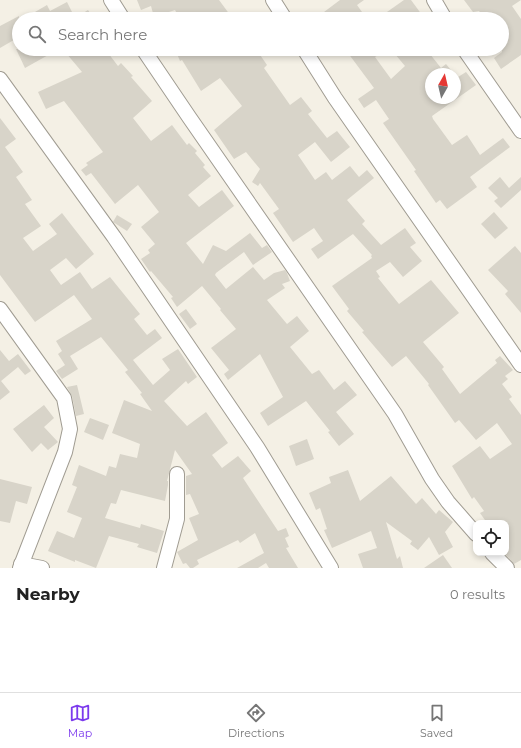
<!DOCTYPE html>
<style>
:root{--surface:#fff;--page:#f2f2f2;--text:#222;--muted:#767676;--line:#e0e0e0;--accent:#7c3aed}
body{margin:0;font-family:Montserrat,sans-serif;background:var(--page);color:var(--text)}
.controls{position:absolute;right:12px;bottom:12px;display:grid;overflow:hidden;border-radius:8px;box-shadow:0 2px 6px #0003}
.controls button{width:36px;height:36px;display:grid;place-items:center;padding:0;border:0;border-bottom:1px solid var(--line);background:var(--surface);color:var(--text);font:20px sans-serif}
.compass{position:absolute;left:425px;top:68px;width:36px;height:36px;border-radius:50%;background:var(--surface);box-shadow:0 2px 6px #0003;rotate:8deg}
.list{margin:0;padding:0;list-style:none}
h2{display:flex;justify-content:space-between;align-items:center;height:52px;margin:0;padding:0 16px;font-size:17px}
h2 small{font-size:13px;font-weight:400;color:var(--muted)}
.icon{flex:none;width:22px;height:22px;fill:none;stroke:currentColor;stroke-width:2;stroke-linecap:round;stroke-linejoin:round}
.map{position:relative;flex:none;width:521px;height:568px;overflow:hidden}
.search{position:absolute;background:var(--surface);box-shadow:0 2px 6px #0003;left:12px;right:12px;top:12px;height:44px;display:flex;align-items:center;gap:10px;box-sizing:border-box;padding:0 14px;border-radius:22px;color:var(--muted);font-size:15px}
.sheet{height:124px;background:var(--surface)}
nav{display:flex;justify-content:space-around;align-items:center;box-sizing:border-box;height:56px;border-top:1px solid var(--line);background:var(--surface);font-size:11px;color:var(--muted)}
nav a{display:grid;justify-items:center;gap:2px}
nav .on{color:var(--accent)}
.map>svg:first-child{display:block}
</style>
<div class="map">
<svg width="521" height="568" viewBox="0 0 521 568">
<rect width="100%" height="100%" fill="#f4f0e5"/>
<g fill="#d8d4c9">
<path d="M137,0H219L233,19H180L175,10L154,17L151,6L141,10Z"/>
<path d="M340,0H364L357,5L367,19H330L324,12Z"/>
<path d="M404,0H411L425,19H377Z"/>
<path d="M464,0H521L512,6L521,19V55L501,69L494,58L502,52V19H485L479,11L473,12Z"/>
<path d="M67,2L75,18L88,10L94,19H23L47,5L50,11Z"/>
<path d="M19,16V37L0,48V26Z"/>
<path d="M16,49H59L25,68Z"/>
<path d="M71,49H105L118,66L121,63L133,76L131,77L152,101L133,118L151,141L172,125L187,145L189,143L197,151L195,153L205,165L203,167L211,176L188,195L199,207L222,190L234,206L186,243L203,264L213,245L226,251L250,233L262,248L267,245L272,252L253,265L244,252L216,273L215,275L226,289L253,267L264,280L274,273L285,270L287,273L290,281L282,284L285,288L267,300L287,324L297,316L309,331L290,347L312,374L319,370L334,390L345,381L357,395L336,412L354,434L339,446L328,432L330,431L306,401L268,426L260,413L283,397L260,354L228,380L224,374L229,370L211,348L236,329L220,310L221,309L202,286L177,307L171,298L173,297L151,271L150,272L141,259L150,253L148,250L155,244L141,227L159,212L138,185L115,204L91,173L86,176L81,170L88,165L86,163L103,152L64,101L46,109L38,92L82,72L66,53Z"/>
<path d="M175,49H256L267,65L264,68L290,105L301,97L312,111L308,114L327,138L337,131L350,147L331,162L315,142L298,155L315,180L326,172L332,180L350,166L359,177L367,170L374,178L347,200L365,221L362,224L381,245L405,228L416,243L410,247L422,261L403,277L390,262L376,271L380,277L378,278L399,304L431,280L459,313L423,342L444,367L442,369L460,394L497,363L495,360L500,356L513,370L505,376L508,379L502,384L512,397L509,399L521,415V560L514,564L506,555V523H487L480,513L484,511L474,497L472,499L452,466L480,446L490,459L512,444L497,423L476,440L459,420L455,423L428,385L429,384L406,356L392,367L362,332L364,331L347,311L349,309L332,286L372,258L371,256L372,255L353,234L318,259L311,249L323,241L314,228L293,242L273,213L279,209L260,183L258,186L252,182L260,169L246,152L234,159L214,130L242,106L220,78L201,91L182,60L180,61Z"/>
<path d="M345,49H387L375,57L391,79L405,66L395,54L402,49H426L441,68L446,64L454,74H431V98H455V79L466,72L476,85L432,116L433,119L452,145L467,135L480,155L503,138L510,147L470,177L477,187L447,209L440,200L436,203L414,171L416,170L383,123L389,119L376,100L364,108L358,99L374,88Z"/>
<path d="M0,118L16,139L5,147L23,172L16,177L32,200L25,204L41,226L23,238L33,251L57,234L49,224L62,213L94,254L76,269L66,258L50,270L61,285L80,272L92,289L110,277L140,314L134,319L147,335L155,329L162,338L133,360L153,385L170,370L162,359L178,349L197,377L188,384L186,381L164,401L187,426L206,412L228,443L212,455L222,468L238,456L251,471L243,478L278,531L286,528L289,536L285,538L289,547L286,548L298,568H269L266,563L258,568H237L264,553L255,533L240,543L238,540L197,560L199,564L193,568H190L186,563L183,564L177,552L198,540L189,518L199,514L190,494L186,495V476L192,474L175,450L167,481H168V485L165,501L121,490L116,504L111,503L105,518L140,528L141,524L164,531L157,553L137,547L139,544L109,536L96,568L75,560V562L48,551L57,531L74,538L82,518L67,512L77,487L72,485L79,465L106,476L109,466L116,468L120,454L137,458L140,444L112,433L124,400L152,411L140,394L142,393L125,372L128,370L101,337L70,356L78,369L62,379L56,371L65,365L58,354L62,351L56,341L92,319L74,295L35,322L0,275Z"/>
<path d="M500,177L509,188L521,177V190L501,208L494,201L498,198L488,188Z"/>
<path d="M494,212L508,228L495,239L481,224Z"/>
<path d="M117,215L132,224L127,231L113,222Z"/>
<path d="M515,246L521,253V313L505,294L508,291L488,270Z"/>
<path d="M186,309L197,324L190,329L179,314Z"/>
<path d="M0,350L9,361L18,354L31,371L25,375L18,367L1,381L10,392L0,400Z"/>
<path d="M77,385L84,414L76,416L72,396L67,387Z"/>
<path d="M44,405L54,418L44,427L58,442L48,450L41,443L32,452L13,429Z"/>
<path d="M90,418L109,425L103,440L84,432Z"/>
<path d="M307,439L314,459L296,466L289,446Z"/>
<path d="M348,470L360,501L391,476L416,504L422,498L436,514L439,510L453,522L445,532L453,547L439,555L429,537L418,550L410,544L412,541L386,522L397,559L400,556L403,568H363L358,554L377,548L371,531L332,548L324,530L327,529L320,508L316,510L309,493L331,483L329,477Z"/>
<path d="M0,479L32,487L27,504L16,501L10,523L0,521Z"/>
<path d="M443,555L452,568H424Z"/>
</g>
<g fill="none" stroke-linecap="round" stroke-linejoin="round">
<defs>
<g id="minor">
<path d="M111,0L123,19"/>
<path d="M273,0L285,19"/>
<path d="M434,0L445,19"/>
<path d="M143,49L189,117L395,414L432,479L448,502L476,534"/>
<path d="M304,49L335,98L521,365"/>
<path d="M464,49L521,131"/>
<path d="M0,79L114,237L257,447L331,568"/>
<path d="M0,309L64,398L70,429L65,452L20,568"/>
<path d="M492,553L507,568"/>
<path d="M21,564L42,568"/>
<path d="M164,568L177,519V474"/>
</g>
</defs>
<use href="#minor" stroke="#a09c92" stroke-width="16"/>
<use href="#minor" stroke="#fff" stroke-width="14"/>
</g>
</svg>
<div class="controls">
<button><svg class="icon" aria-label="locate" viewBox="0 0 24 24"><circle cx="12" cy="12" r="6"/><path d="M12 2v4M12 18v4M2 12h4M18 12h4"/></svg></button>
</div>
<svg class="compass" viewBox="-18 -18 36 36"><path d="M0-13l5 13h-10z" fill="#e53935"/><path d="M0 13l5-13h-10z" fill="#767676"/></svg>
<div class="search"><svg class="icon" aria-label="search" viewBox="0 0 24 24"><circle cx="10" cy="10" r="6"/><path d="M15 15l6 6"/></svg>Search here</div>
</div>
<section class="sheet">
<h2>Nearby<small>0 results</small></h2>
<ul class="list">
</ul>
</section>
<nav>
<a class="on"><svg class="icon" aria-label="map" viewBox="0 0 24 24"><path d="M3 6l6-2 6 2 6-2v14l-6 2-6-2-6 2zM9 4v14M15 6v14"/></svg>Map</a>
<a><svg class="icon" aria-label="directions" viewBox="0 0 24 24"><path d="M12 3l9 9-9 9-9-9zM9 14v-3h6M13 9l2 2-2 2"/></svg>Directions</a>
<a><svg class="icon" aria-label="saved" viewBox="0 0 24 24"><path d="M7 4h10v16l-5-4-5 4z"/></svg>Saved</a>
</nav>
